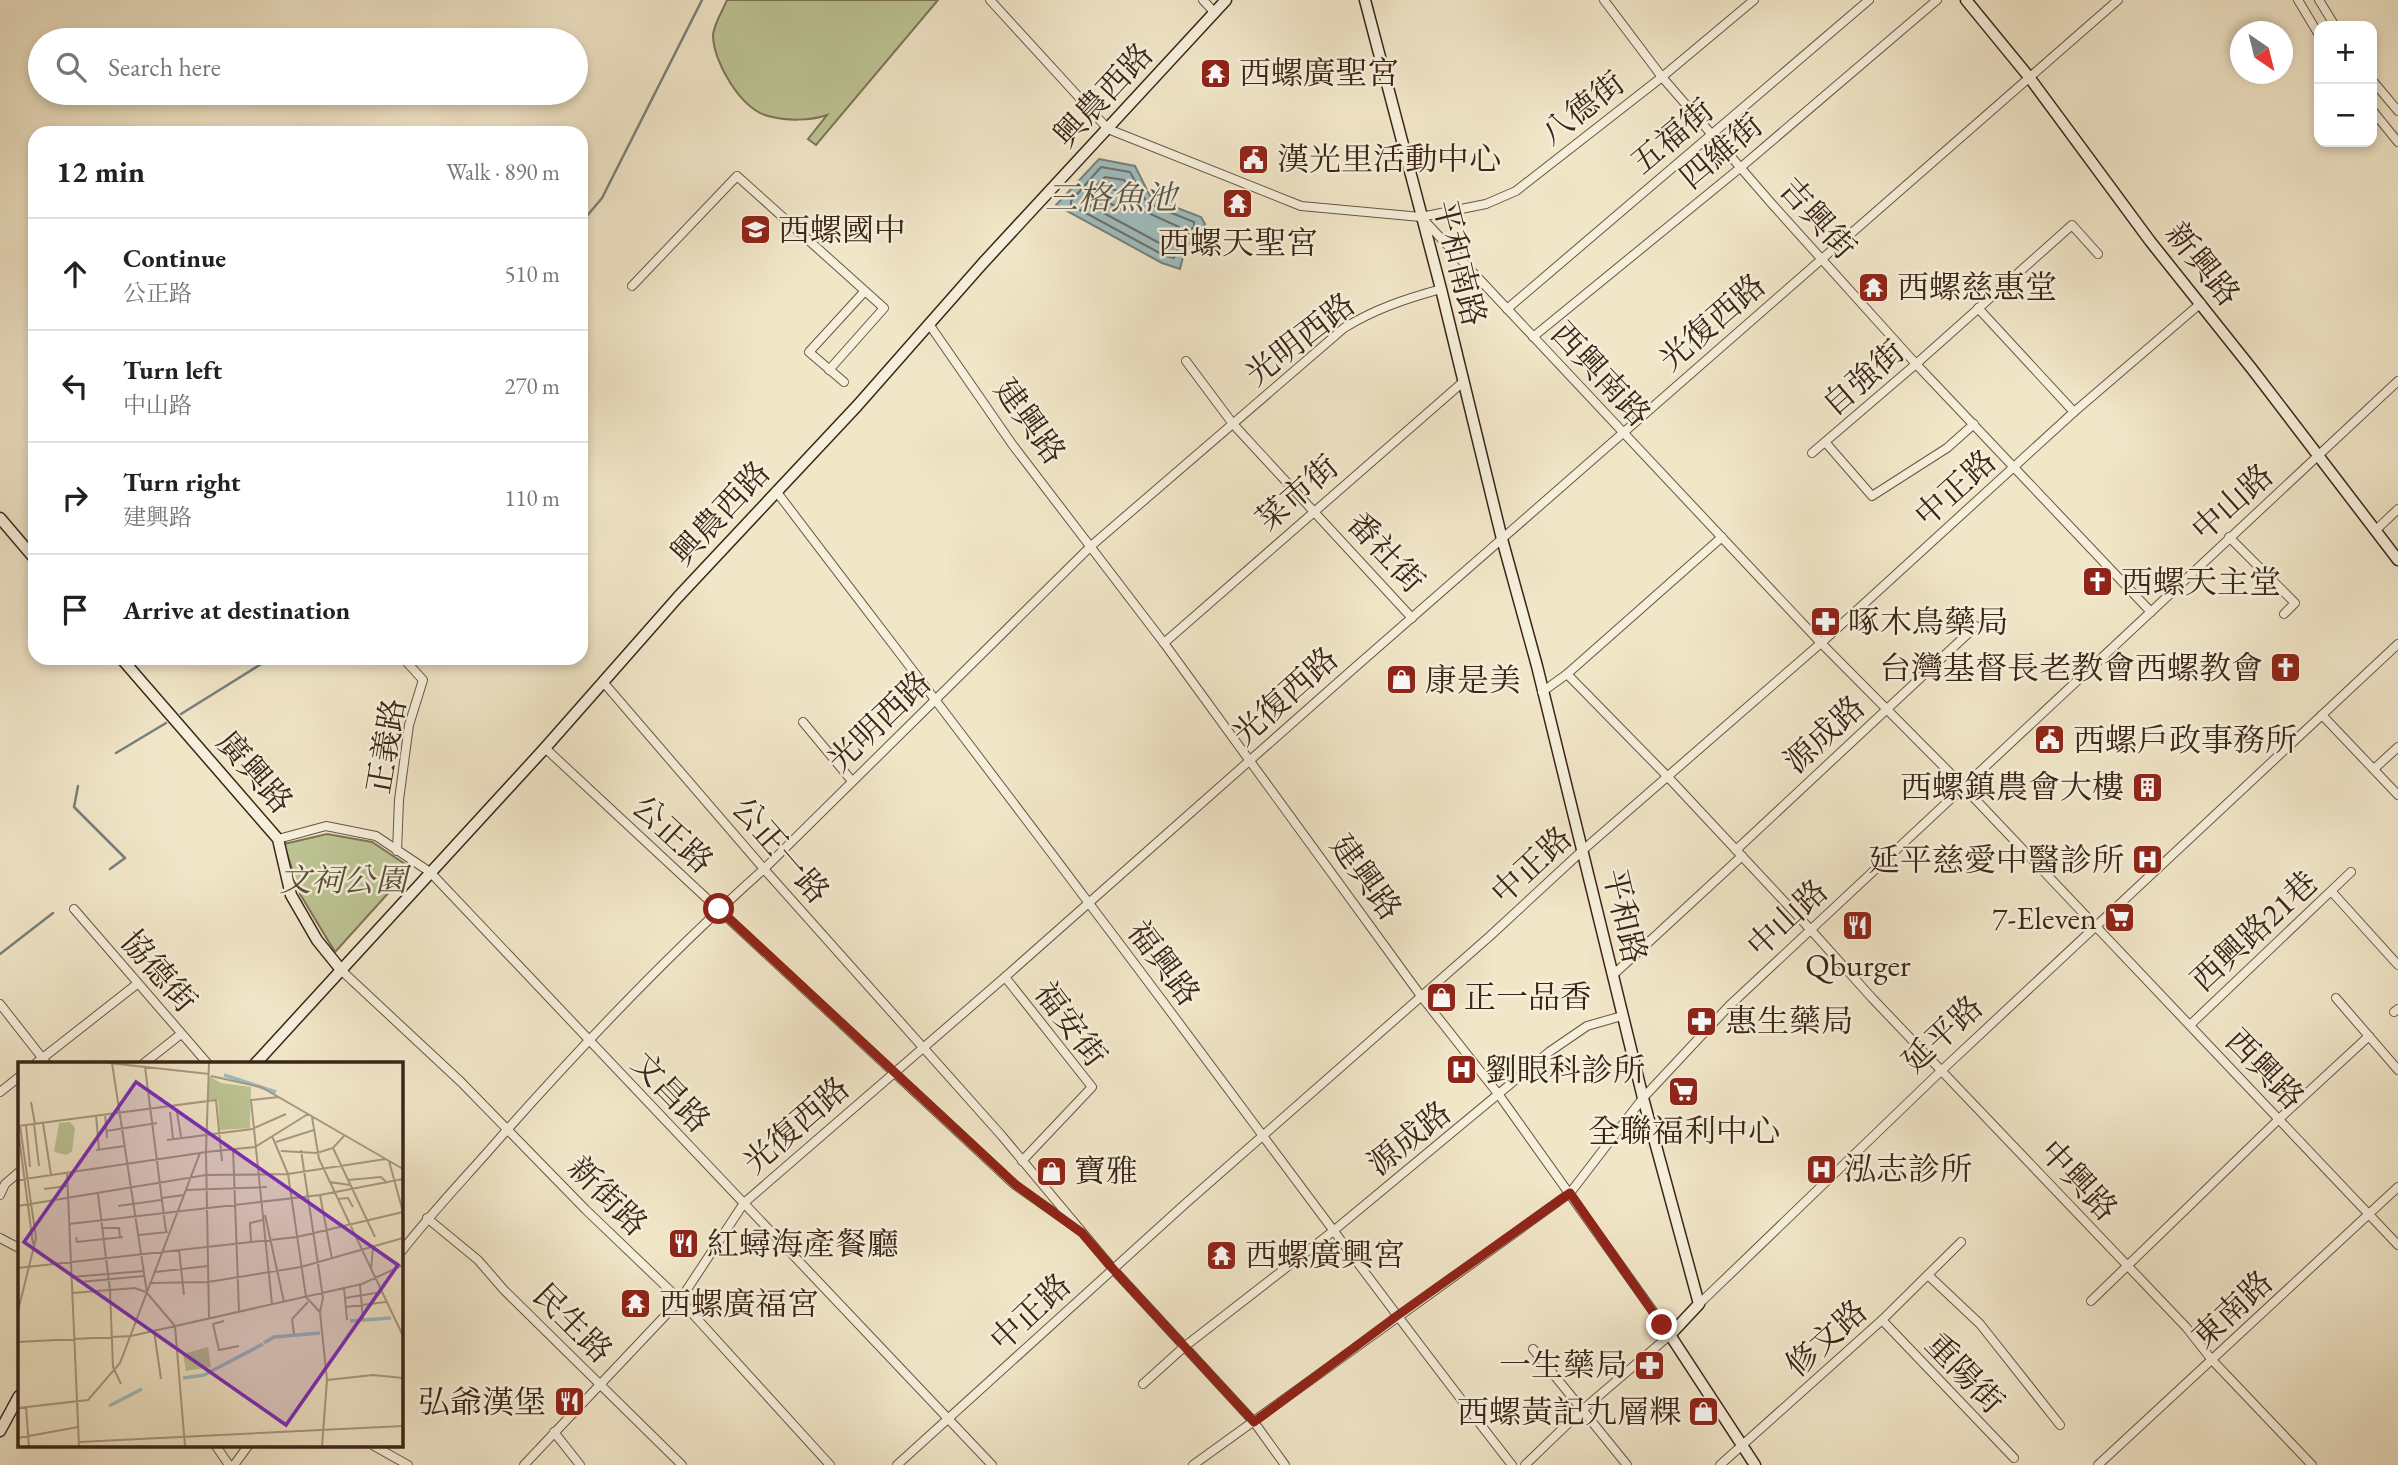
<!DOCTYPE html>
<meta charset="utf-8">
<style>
:root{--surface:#fff;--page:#f2f2f2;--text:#222;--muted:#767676;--line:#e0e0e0}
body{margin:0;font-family:"EB Garamond","Noto Serif TC",serif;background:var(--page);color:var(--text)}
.controls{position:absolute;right:21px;top:21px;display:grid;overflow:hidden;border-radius:14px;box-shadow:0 4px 10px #0003}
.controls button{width:63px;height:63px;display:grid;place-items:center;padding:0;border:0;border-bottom:2px solid var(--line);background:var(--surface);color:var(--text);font:35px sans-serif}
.compass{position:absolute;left:2230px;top:21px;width:63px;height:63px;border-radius:50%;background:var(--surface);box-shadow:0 4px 10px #0003;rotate:145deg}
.stop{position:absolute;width:21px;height:21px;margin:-16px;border:5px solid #8f2418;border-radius:50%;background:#fff}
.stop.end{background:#8f2418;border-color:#fff;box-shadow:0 2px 7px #0008}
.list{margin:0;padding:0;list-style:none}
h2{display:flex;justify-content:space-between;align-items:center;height:91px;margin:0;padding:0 28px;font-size:30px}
h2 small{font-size:23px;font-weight:400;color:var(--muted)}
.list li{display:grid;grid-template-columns:46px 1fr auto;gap:21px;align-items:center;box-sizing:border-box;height:112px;padding:0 28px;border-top:2px solid var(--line)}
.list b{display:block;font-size:26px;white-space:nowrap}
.list p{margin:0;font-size:23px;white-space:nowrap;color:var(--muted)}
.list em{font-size:23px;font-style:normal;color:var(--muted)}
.icon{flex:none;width:38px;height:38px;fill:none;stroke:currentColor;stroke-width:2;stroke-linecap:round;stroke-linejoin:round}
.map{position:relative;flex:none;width:2398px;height:1465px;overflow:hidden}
.search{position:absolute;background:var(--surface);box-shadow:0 4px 10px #0003;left:28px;top:28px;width:560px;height:77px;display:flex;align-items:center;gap:18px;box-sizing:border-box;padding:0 24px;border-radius:38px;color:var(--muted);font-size:26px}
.panel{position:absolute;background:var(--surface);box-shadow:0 4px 10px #0003;left:28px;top:126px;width:560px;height:539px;border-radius:21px}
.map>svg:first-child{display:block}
</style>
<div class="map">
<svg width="2398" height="1465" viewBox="0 0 2398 1465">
<rect width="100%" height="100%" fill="#f1e6c8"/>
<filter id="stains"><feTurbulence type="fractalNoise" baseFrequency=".00286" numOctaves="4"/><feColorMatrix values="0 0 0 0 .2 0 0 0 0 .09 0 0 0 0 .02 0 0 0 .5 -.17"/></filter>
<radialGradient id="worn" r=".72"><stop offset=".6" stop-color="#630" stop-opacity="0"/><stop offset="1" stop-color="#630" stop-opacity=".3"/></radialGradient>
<g fill="#bdc494" stroke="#7c7456" stroke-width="2">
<path d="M727,0H938L816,145L808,139L827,115C810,121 786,121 768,116C741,109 713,62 713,35C714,24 723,10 727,0Z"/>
<path d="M327,834L372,842L411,868L335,952L300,894L284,844Z"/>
</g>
<path fill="#9fbdc0" stroke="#77807c" stroke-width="2" d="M1099,159L1135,166L1151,198L1201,217L1205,224L1185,249L1180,269L1162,263L1056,205Z"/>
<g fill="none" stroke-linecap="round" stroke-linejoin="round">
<g stroke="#6d716c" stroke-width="2">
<path d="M1101,167L1130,172L1147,203L1194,222V226L1179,246L1174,258L1165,256L1071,205V201Z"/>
<path d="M1105,177L1124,180L1142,210L1179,227V231L1169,246H1165L1085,203V198Z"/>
<path d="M1109,188L1118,191L1126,207L1125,211L1101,199V195Z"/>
</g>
<g stroke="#77807c" stroke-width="2.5">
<path d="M581,223L602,198L702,0"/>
<path d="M181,714L271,658"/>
<path d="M116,753L166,723"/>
<path d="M78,786L74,807L125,858L110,869"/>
<path d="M0,954L53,913"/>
</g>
<defs>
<g id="street">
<path d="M990,0L1108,129L1301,206L1421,217L1821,643L1957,780L2398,1245"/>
<path d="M1203,0L1215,13"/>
<path d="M1604,0L1662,77L1772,204L1916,364L2151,612"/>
<path d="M2298,0L2319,35"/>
<path d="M2319,0L2335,26"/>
<path d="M2372,80L2398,111"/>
<path d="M2372,110L2398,142"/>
<path d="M1421,217L1486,204L1516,191L1662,77L1754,0"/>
<path d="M632,286L737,176L884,308L829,370"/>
<path d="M1978,308L2074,412"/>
<path d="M1507,309L1869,0"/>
<path d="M929,324L1012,444L1164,643L1421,996L1499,1095L1670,1335L1581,1411L1525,1465"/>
<path d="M1533,337L1740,168L1937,0"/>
<path d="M1186,361L1233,424L1412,618"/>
<path d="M844,382L809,352L864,292"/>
<path d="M1826,443L1872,496L1947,448L1974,424"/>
<path d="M1812,453L1916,364L2072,225L2098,254"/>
<path d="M776,491C880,628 985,764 1088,902C1230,1089 1367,1280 1512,1465"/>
<path d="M2376,530L2398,509"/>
<path d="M2229,537L2295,603L2284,614"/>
<path d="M1164,643L1463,382"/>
<path d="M1567,674L1667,776L1810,929L1872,998L2186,1327L2212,1360L2312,1465"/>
<path d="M604,683L764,869L1002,1136L1113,1269L1254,1422L1285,1465"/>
<path d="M1542,692L1567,674L1722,537"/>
<path d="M2322,715L2398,795"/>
<path d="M803,722L852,781"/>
<path d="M545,748L1015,1185L1072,1225"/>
<path d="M2374,769L2398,747"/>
<path d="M278,839L326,826L376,836L430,872L992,1465"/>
<path d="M1736,850L1976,626"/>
<path d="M397,851L399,800L409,725L423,680L403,658"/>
<path d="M2332,892L2398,965"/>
<path d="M74,909L208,1064"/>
<path d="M342,971L461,1082L586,1210L680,1300L830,1465"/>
<path d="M1613,975L1742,856"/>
<path d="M1005,977L1092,1087L1022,1161"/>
<path d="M2336,998L2398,1070"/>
<path d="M0,1004L47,1064"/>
<path d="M2394,1012L2398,1009"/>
<path d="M2190,1025L2351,872"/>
<path d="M35,1064L137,984"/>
<path d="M143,1064L181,1034"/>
<path d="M0,1092L19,1077"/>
<path d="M0,1195L5,1184L19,1172"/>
<path d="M427,1218L478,1260L504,1290L682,1465"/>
<path d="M0,1238L19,1248"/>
<path d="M401,1252C432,1212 466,1177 499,1139C583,1044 670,953 764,869L1091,546L1344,328C1375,309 1405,299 1441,289"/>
<path d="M1928,1275L1980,1324L2060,1425"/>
<path d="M2091,1301L2279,1119L2369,1036"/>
<path d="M1699,1304L1942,1070L2398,644"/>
<path d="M1882,1320L2014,1458"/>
<path d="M1533,1349L1627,1465"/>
<path d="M1143,1384L1184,1347L1332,1232L1549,1052L1587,1026L1622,1016"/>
<path d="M554,1432L580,1465"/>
<path d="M216,1446L229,1465"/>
<path d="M374,1446L408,1465"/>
<path d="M234,1465L248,1446"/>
<path d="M524,1465L680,1300L744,1203L1005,977L1352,670L2118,0"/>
<path d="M897,1465L1185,1204L1490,936L1583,850L1821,643L2074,412L2201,303"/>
<path d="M1193,1465L1570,1193L1643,1098L1729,1006L2398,381"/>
<path d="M1720,1465L1882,1320L1961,1242"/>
<path d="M2098,1465L2398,1187"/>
</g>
<g id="secondary">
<path d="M1365,0L1441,289L1502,539L1537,666L1643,1098L1699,1304L1670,1335L1755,1465"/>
<path d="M1966,0L2029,77L2150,241L2252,369L2398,560"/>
<path d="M0,518L35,559"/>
<path d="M121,658L278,839L291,895L317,940L342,971"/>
<path d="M255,1064L545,748L678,597L857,406L983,263L1226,0"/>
<path d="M0,1431L19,1396"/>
</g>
</defs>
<use href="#street" stroke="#685543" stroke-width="10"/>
<use href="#secondary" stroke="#3b2517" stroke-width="13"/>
<use href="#street" stroke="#f6efdb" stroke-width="8"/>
<use href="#secondary" stroke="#f6efdb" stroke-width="10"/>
</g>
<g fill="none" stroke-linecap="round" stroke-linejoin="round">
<path stroke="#8f2418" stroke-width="9" d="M719,909L1016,1185L1082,1233L1113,1269L1254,1422L1398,1315L1570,1193L1662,1325"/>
</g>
<defs>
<symbol id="temple-square" viewBox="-11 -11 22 22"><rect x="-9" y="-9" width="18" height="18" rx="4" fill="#8f2418" stroke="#f6efdb"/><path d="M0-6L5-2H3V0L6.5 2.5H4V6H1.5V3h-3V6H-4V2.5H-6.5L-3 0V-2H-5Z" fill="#fff"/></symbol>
<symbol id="civic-square" viewBox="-11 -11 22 22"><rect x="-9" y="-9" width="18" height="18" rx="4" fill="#8f2418" stroke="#f6efdb"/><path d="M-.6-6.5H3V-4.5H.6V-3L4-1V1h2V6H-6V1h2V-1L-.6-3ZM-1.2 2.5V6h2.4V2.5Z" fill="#fff"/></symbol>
<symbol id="school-square" viewBox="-11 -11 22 22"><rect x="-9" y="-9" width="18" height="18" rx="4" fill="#8f2418" stroke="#f6efdb"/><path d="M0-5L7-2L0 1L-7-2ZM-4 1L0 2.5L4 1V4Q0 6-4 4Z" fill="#fff"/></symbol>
<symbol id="church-square" viewBox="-11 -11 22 22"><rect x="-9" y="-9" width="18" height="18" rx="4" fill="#8f2418" stroke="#f6efdb"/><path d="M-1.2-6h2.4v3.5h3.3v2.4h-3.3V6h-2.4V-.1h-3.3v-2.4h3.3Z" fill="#fff"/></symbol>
<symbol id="pharmacy-square" viewBox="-11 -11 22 22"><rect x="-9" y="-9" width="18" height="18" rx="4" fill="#8f2418" stroke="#f6efdb"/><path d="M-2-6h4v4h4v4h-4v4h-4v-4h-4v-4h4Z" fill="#fff"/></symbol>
<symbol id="shop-square" viewBox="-11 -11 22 22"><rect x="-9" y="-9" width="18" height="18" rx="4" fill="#8f2418" stroke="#f6efdb"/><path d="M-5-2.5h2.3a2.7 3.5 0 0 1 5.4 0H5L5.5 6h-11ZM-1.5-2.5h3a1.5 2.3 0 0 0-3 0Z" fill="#fff"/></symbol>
<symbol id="building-square" viewBox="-11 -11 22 22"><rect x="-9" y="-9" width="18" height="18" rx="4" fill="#8f2418" stroke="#f6efdb"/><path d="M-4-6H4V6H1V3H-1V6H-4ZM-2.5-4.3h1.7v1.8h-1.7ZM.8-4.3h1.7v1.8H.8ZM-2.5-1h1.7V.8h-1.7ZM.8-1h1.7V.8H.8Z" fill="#fff"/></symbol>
<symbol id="hospital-square" viewBox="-11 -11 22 22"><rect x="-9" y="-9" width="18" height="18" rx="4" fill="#8f2418" stroke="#f6efdb"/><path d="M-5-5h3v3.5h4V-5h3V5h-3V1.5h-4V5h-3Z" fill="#fff"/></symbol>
<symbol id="supermarket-square" viewBox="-11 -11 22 22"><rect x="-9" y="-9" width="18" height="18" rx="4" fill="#8f2418" stroke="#f6efdb"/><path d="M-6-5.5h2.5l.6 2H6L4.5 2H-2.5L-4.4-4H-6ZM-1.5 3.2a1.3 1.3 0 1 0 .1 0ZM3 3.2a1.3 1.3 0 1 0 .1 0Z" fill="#fff"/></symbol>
<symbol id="restaurant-square" viewBox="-11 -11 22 22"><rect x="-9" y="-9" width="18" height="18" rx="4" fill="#8f2418" stroke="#f6efdb"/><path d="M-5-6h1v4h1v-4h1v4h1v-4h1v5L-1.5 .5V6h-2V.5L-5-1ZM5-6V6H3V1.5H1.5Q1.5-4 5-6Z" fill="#fff"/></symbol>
</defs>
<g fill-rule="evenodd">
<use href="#temple-square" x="1198" y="56" width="35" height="35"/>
<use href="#civic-square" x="1236" y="142" width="35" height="35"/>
<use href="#temple-square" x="1220" y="186" width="35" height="35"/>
<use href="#school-square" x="738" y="212" width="35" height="35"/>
<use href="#temple-square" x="1856" y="270" width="35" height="35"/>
<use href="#church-square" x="2080" y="564" width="35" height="35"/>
<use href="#pharmacy-square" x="1808" y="604" width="35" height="35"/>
<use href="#church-square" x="2268" y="650" width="35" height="35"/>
<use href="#shop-square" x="1384" y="662" width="35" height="35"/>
<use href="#civic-square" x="2032" y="722" width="35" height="35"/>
<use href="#building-square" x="2130" y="770" width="35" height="35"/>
<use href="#hospital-square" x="2130" y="842" width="35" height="35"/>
<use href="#supermarket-square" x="2102" y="900" width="35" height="35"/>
<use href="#restaurant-square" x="1840" y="908" width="35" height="35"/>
<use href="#shop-square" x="1424" y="980" width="35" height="35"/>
<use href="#pharmacy-square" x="1684" y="1004" width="35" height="35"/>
<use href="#hospital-square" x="1444" y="1052" width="35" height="35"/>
<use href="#supermarket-square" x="1666" y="1074" width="35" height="35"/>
<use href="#hospital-square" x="1804" y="1152" width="35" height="35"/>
<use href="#shop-square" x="1034" y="1154" width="35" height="35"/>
<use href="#restaurant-square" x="666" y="1226" width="35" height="35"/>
<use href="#temple-square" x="1204" y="1238" width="35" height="35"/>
<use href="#temple-square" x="618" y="1286" width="35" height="35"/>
<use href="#pharmacy-square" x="1632" y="1348" width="35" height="35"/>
<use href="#restaurant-square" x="552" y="1384" width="35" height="35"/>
<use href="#shop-square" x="1686" y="1394" width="35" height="35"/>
</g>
<g text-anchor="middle" stroke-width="5" stroke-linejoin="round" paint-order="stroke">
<g font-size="32" fill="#3b2517" stroke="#f6efdb" text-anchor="start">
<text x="1239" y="84">西螺廣聖宮</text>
<text x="1277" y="170">漢光里活動中心</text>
<text x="778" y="241">西螺國中</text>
<text x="1238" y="254" text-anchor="middle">西螺天聖宮</text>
<text x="1897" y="298">西螺慈惠堂</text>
<text x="2121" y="593">西螺天主堂</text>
<text x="1848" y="633">啄木鳥藥局</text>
<text x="2263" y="679" text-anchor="end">台灣基督長老教會西螺教會</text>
<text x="1425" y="691">康是美</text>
<text x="2073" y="751">西螺戶政事務所</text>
<text x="2124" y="798" text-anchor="end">西螺鎮農會大樓</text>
<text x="2124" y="871" text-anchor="end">延平慈愛中醫診所</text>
<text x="2097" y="929" text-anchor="end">7-Eleven</text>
<text x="1858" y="976" text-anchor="middle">Qburger</text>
<text x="1464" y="1008">正一品香</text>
<text x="1725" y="1032">惠生藥局</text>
<text x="1485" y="1081">劉眼科診所</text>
<text x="1684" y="1142" text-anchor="middle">全聯福利中心</text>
<text x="1844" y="1180">泓志診所</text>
<text x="1074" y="1182">寶雅</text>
<text x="707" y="1255">紅蟳海產餐廳</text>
<text x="1245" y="1266">西螺廣興宮</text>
<text x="659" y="1315">西螺廣福宮</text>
<text x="1627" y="1376" text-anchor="end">一生藥局</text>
<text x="546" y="1413" text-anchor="end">弘爺漢堡</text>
<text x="1681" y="1423" text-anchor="end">西螺黃記九層粿</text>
</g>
<g font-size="32" fill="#3b2517" stroke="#f6efdb">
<text transform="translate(1103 95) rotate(-47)" y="11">興農西路</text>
<text transform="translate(1582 108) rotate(-38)" y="11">八德街</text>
<text transform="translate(1672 136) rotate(-40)" y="11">五福街</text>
<text transform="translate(1721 151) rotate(-40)" y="11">四維街</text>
<text transform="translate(1818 218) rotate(48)" y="11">吉興街</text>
<text transform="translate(1460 263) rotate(76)" y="11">平和南路</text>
<text transform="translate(2203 264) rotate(51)" y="11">新興路</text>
<text transform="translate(1712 322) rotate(-41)" y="11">光復西路</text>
<text transform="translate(1300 339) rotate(-38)" y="11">光明西路</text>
<text transform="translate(1601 374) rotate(47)" y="11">西興南路</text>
<text transform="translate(1863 378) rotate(-41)" y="11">自強街</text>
<text transform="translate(1030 421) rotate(54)" y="11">建興路</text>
<text transform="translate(1955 488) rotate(-42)" y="11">中正路</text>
<text transform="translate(1297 493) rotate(-41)" y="11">菜市街</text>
<text transform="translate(2232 502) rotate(-42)" y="11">中山路</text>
<text transform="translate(720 513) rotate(-47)" y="11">興農西路</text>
<text transform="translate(1386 552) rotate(47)" y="11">番社街</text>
<text transform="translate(1285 696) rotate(-42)" y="11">光復西路</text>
<text transform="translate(879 721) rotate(-44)" y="11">光明西路</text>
<text transform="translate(1824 734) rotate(-43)" y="11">源成路</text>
<text transform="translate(386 746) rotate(-80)" y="11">正義路</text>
<text transform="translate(255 772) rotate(49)" y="11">廣興路</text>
<text transform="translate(673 834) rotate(43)" y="11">公正路</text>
<text transform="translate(781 850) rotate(49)" y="11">公正一路</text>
<text transform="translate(1531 865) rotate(-43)" y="11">中正路</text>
<text transform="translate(1366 877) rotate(54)" y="11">建興路</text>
<text transform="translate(1625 916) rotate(77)" y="11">平和路</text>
<text transform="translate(1787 918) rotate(-43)" y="11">中山路</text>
<text transform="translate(2254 931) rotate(-43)" y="11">西興路21巷</text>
<text transform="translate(1164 963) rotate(53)" y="11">福興路</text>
<text transform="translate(159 971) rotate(49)" y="11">協德街</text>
<text transform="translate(1071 1024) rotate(53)" y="11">福安街</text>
<text transform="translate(1942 1034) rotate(-43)" y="11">延平路</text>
<text transform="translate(2265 1069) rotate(46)" y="11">西興路</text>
<text transform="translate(671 1092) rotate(46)" y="11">文昌路</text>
<text transform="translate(796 1125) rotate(-41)" y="11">光復西路</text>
<text transform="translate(1409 1138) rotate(-39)" y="11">源成路</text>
<text transform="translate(2079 1180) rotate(47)" y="11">中興路</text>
<text transform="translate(608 1196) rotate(45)" y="11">新街路</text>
<text transform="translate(2232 1309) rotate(-43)" y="11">東南路</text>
<text transform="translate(1030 1312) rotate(-43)" y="11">中正路</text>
<text transform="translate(573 1323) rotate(45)" y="11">民生路</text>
<text transform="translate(1826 1338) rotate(-42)" y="11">修文路</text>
<text transform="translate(1965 1373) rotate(46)" y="11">重陽街</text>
</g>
<g font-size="32" font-style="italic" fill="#5c4d36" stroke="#f6efdb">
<text x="343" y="891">文祠公園</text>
</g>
<g font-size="33" font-style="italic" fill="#59534a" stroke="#f6efdb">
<text x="1111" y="209">三格魚池</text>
</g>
</g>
<g transform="translate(18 1062)">
<rect width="385" height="385" fill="#f1e6c8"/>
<path d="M191,14L203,21L233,25L232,66L202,68L200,38L189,37ZM41,61L52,60L57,66L54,89L49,93L36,90ZM190,285L193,305L168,309L165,292Z" fill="#bdc494"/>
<path fill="none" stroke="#9fbdc0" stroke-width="3.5" d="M206,13L258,30M332,259L373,256M246,281L256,275L302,271M165,316L186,313L245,282M91,344L124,327"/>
<path fill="none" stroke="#a89981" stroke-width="2" d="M91,1L191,12M94,1L129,231L157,264L167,384M127,5L148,170M193,14L243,25L385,107M13,40L17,62M152,50L155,76M159,50L163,75M87,52L89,76M78,53L81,87M294,55L301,97L385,274M25,61L33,113M16,62L21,104M8,63L12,105M0,64L198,38L204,99M88,69L139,61M254,74L270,112L288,235L302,250M1,75L15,182M149,78L234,67L268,52M258,80L296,68M215,86L221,249M315,86L357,175M78,88L107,84M283,88L305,236L302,250L309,318L304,384M263,89L299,91L315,86L326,74M371,99L385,150M49,110L61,384M0,118L182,91M330,118L363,115L369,121M311,120L332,123M26,127L49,124M168,128L249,125M80,132L92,228L95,305L103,322M302,133L314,197M144,136L166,133M319,137L330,136L335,145M0,144L188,113L270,112L368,97M100,144L143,138M247,153L266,240M51,162L302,133L385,117M85,166H101L102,175M121,173L150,170M58,175L59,180L105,175M233,180L232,161L245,158M161,188L166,233M0,206L279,175L385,150M353,208L355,185M137,210L190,204M53,215L126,209M62,220L126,214M133,221L190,220L283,205L385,176M342,223L345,258M326,226L329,258M54,231L117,226L128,230M327,236L364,230M254,242L233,38L261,35M328,245L368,240M0,249L18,176L2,64M191,256L188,90L237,85L290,52M206,259L195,262L201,288L221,284M136,269L143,317M276,272L274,257L290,240M0,280L113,274L344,222L385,203M309,318L355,313L385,316M8,345L11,384M0,346L70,338L102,301L182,91L188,90L191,1M0,376L60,365M61,380L385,364"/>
<path fill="#7b2cbf" fill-opacity="0.15" stroke="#7b2cbf" stroke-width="3.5" d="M118,20L380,203L268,363L6,180Z"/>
<rect width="385" height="385" fill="none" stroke="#3b2517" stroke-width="3.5"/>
</g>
<rect width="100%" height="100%" filter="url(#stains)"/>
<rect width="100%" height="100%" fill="url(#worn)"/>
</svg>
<div class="controls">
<button>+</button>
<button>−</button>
</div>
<svg class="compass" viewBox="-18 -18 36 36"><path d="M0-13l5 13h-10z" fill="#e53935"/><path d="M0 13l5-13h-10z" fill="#767676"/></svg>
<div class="stop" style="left:719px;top:909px"></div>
<div class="stop end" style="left:1662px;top:1325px"></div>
<div class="search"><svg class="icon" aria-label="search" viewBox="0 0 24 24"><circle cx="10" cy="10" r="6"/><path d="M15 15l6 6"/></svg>Search here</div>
<section class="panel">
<h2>12 min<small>Walk · 890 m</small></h2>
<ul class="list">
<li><svg class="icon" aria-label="ahead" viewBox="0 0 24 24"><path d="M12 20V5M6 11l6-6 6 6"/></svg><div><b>Continue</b><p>公正路</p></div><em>510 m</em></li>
<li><svg class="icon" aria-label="left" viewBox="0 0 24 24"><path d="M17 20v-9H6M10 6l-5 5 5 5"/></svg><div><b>Turn left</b><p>中山路</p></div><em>270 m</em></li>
<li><svg class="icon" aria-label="right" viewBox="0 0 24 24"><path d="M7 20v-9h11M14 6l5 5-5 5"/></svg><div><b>Turn right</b><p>建興路</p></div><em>110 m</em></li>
<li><svg class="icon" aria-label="arrive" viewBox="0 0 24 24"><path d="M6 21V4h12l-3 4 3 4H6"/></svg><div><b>Arrive at destination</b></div></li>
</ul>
</section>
</div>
